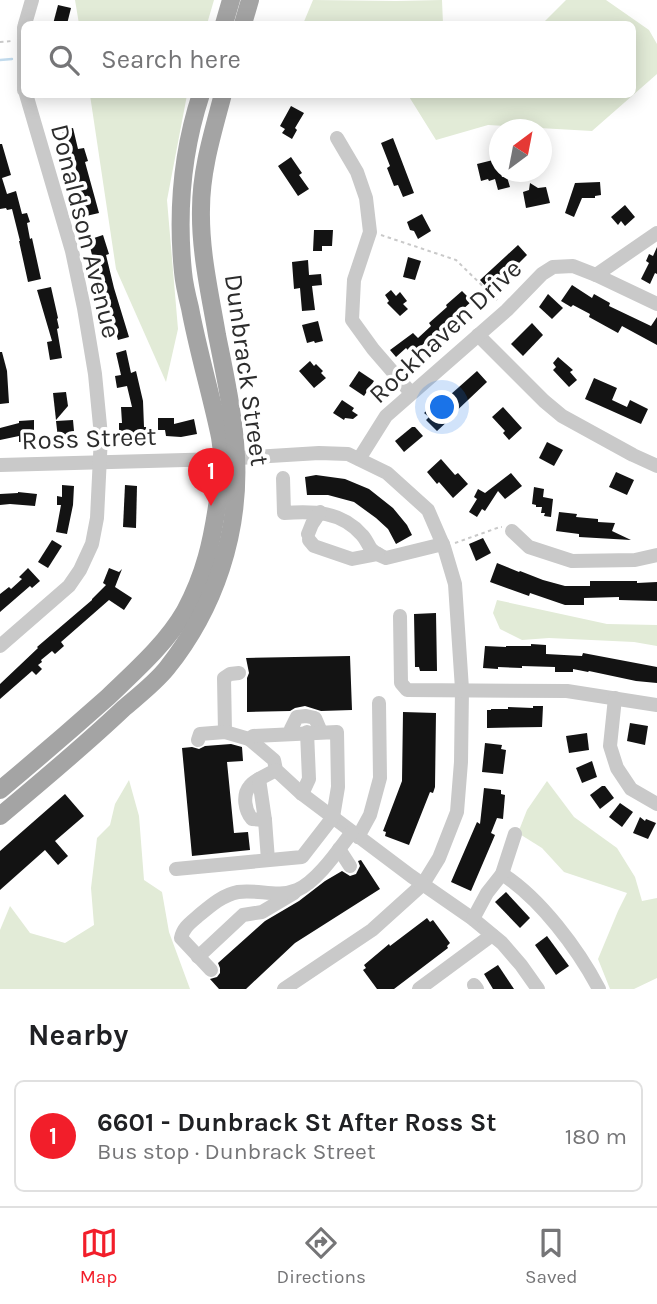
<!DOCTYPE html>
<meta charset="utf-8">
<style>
:root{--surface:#fff;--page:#f6f6f6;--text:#202124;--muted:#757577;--line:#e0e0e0;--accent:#f21e2a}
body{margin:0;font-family:Karla,sans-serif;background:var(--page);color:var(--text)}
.compass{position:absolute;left:489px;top:119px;width:63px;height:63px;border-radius:50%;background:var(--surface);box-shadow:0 4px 18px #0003;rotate:32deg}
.you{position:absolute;left:443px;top:408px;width:24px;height:24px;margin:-18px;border:5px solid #fff;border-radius:50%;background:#1a73e8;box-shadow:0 0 0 10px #1a73e833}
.badge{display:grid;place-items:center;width:46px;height:46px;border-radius:50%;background:var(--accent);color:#fff;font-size:23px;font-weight:700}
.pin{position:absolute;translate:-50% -58px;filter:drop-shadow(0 2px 4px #0008)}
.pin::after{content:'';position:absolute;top:37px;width:24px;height:21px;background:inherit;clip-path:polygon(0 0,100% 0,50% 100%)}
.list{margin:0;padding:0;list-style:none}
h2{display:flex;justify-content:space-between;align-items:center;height:91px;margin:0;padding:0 28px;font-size:30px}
h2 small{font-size:23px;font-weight:400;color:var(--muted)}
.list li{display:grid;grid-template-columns:46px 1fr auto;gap:21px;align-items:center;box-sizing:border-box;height:112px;margin:0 14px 14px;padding:0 14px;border:2px solid var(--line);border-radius:10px}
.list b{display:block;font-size:26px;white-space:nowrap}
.list p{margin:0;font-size:23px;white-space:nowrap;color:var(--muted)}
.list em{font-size:23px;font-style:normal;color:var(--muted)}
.icon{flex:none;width:38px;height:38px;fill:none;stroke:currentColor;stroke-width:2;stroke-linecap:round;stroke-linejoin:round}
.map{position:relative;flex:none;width:657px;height:989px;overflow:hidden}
.search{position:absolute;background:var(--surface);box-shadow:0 4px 18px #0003;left:21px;right:21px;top:21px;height:77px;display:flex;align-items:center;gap:18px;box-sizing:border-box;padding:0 24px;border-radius:10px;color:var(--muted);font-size:26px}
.sheet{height:217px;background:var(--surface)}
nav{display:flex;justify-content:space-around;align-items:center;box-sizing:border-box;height:98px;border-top:2px solid var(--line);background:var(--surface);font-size:19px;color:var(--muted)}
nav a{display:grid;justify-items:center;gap:4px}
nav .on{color:var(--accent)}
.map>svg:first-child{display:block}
</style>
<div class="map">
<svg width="657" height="989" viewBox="0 0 657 989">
<rect width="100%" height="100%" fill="#fff"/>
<g fill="#e2ebd7">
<path d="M75,0H214L207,24H79Z"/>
<path d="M313,0L396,1L442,0L443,24H303Z"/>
<path d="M566,0H606L649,30L657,44V74L592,131L488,125L436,140L408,95L632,94V24H542Z"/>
<path d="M90,95H187L167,200L178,329L166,382L116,269Z"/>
<path d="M497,600L607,624L657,625V646L634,642L549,638L522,640L500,629L493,613Z"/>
<path d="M129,780L139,816L144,880L162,892L169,932L190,989H0V930L10,906L30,933L65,943L94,925L91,888L97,838L110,825L115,804Z"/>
<path d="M547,781L574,817L617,848L635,877L642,901L657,898V978L634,989H610L598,959L618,911L627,893L564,872L542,848L518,833L527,810Z"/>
</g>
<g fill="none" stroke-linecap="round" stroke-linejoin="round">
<path stroke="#c2dbed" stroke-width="2.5" d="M0,60L12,59"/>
</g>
<g fill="#131313">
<path d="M58,5L71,8L67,24H53Z"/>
<path d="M291,106L304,113L295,128L297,130L292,139L282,133L285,129L280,126Z"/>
<path d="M73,128L78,149L84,148L88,161L85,162L99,213L86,216L76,176L78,175L67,142H65L62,130Z"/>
<path d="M393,138L414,193L403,197L398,185L394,186L387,168L390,166L381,143Z"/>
<path d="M0,144H2L11,175L2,178L7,194L16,191L22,214L27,213L30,222L27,223L30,239L32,238L41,279L28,282L19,241H20L12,209L7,210L6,208L0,209Z"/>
<path d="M291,157L302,173L299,175L309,189L298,196L278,166Z"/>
<path d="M497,159L502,177H507L510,187L498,190L495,179L489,181L488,179L481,181L477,164Z"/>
<path d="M600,182L601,195L595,196V198H582L574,217L565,213L575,183Z"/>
<path d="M530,183L538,188L546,187L550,203L526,208L523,192L529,190Z"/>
<path d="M625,205L635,217L625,226L621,221L618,225L611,217Z"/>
<path d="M422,214L431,231L418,239L414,231L410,230L407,222Z"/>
<path d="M314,230H333L332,246H322V251H313Z"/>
<path d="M103,235L109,254L106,255L114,288L129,337L118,340L111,315L106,317L100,298H103L90,247L93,246L91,239Z"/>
<path d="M518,245L527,255L495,287L493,285L489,290L480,280Z"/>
<path d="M657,247V274L655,273L650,284L641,279L649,263L646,261L649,254L653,256Z"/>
<path d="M408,257L421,261L415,280L403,277Z"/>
<path d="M308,260L309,275L321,274L322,285L312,286L315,310L302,311L300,288L294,289L292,262Z"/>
<path d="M572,285L592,298L594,294L610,303L609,306L651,326L657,317V345L622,326L618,333L589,317L590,314L573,305L571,307L561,301Z"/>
<path d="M51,287L58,318L57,319L59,328L57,329L62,358L50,360L47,342L52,341L37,290Z"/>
<path d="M391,290L396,296L400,292L407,301L403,304L408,309L400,316L387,303L389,301L385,295Z"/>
<path d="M462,291L472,301L451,320L453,321L449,324L450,325L439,335L440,336L433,343L429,339L412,354L406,348L396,357L390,350L413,333L418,338L431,326L429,323L447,307L446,305Z"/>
<path d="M548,294L563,308L552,319L539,307Z"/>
<path d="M318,321L323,341L315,343L314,341L307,343L302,325Z"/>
<path d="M532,323L543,335L523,356L511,344Z"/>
<path d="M126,350L131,373L136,371L143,401L144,427H151L150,440L119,438V423H122L121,407H132L127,386L117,388L115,376L121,375L116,353Z"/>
<path d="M0,352H2L7,371L9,403L0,404Z"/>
<path d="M558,357L573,370L570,372L577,380L569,387L553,370L556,367L553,363Z"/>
<path d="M310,361L314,366L316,364L323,371L321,373L326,378L314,388L299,371Z"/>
<path d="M359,371L374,381L364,396L349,386Z"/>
<path d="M477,371L487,382L449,418L450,419L437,431L426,420L429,417L424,413L435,403L436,404L449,393L450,395Z"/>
<path d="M594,378L617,388L612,400L627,407L630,400L648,409L641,424L585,399Z"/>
<path d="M66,392L68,406L56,420L53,393Z"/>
<path d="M342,400L354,408L352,411L358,415L353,419L345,418L344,420L333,413Z"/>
<path d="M503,407L522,428L509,440L503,433L505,431L492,417Z"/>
<path d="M158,418H174V424L194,419L197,434L181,437L166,436L165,430H158Z"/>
<path d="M34,420V441L19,442V436L0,440V428L19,423V421Z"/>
<path d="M73,420L74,431L71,432V443L63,444L62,437L58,438L56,421Z"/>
<path d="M412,427H415L423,436L404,452L395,441Z"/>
<path d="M547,442L563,450L554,466L539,458Z"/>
<path d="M441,459L455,475L458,473L468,484L453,498L439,482L437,484L427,472Z"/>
<path d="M616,472L634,480L627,495L609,487Z"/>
<path d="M511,473L522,486L505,499L498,491L485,511L482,509L477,517L469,512L477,499L474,497L478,489L485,493Z"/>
<path d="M316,475L345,479L369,489L393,508L407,525L412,535L396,544L388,529L376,518L354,502L328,495H307L305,477Z"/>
<path d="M62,485L74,486L73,505L67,534L56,532L61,505H57V496L62,497Z"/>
<path d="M125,485L137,486L136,528L123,527Z"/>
<path d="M534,487L544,489L543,497L553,499L551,517L544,516L545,513H541L542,507H536V505L532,504Z"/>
<path d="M18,492L37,494L35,506L10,504L0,505V494L18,493Z"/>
<path d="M559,512L577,514L576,517L598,519V522L615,523L612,531L631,540L579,537V534L556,531Z"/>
<path d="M483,538L491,553L476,561L469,544Z"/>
<path d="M52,540L62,546L48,568L38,562Z"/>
<path d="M497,563L519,572L520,571L543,580L565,586H590V581H637V583L657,582V601L619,600V597L584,598V605H565L530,593L529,596L490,582Z"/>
<path d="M28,568L40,581L32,588L30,586L0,612V594L9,587L11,589L22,579L19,577Z"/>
<path d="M109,568L119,572L122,569L115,587L132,598L124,610L109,600L61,642L64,646L55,654L52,651L41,660L42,662L38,665L42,669L36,675L32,671L0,699V684L38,648L37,647L92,600V599L106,585L103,583Z"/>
<path d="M436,613L437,671H420L419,667H415L414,614Z"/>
<path d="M531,644L546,645V654L582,656L583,653L657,667V683L636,681L589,671L588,672L573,669V672H555V667L522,666V668L498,667V669L483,668L485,646L506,647V646H531Z"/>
<path d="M350,656L352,710L321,711L305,706L295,708L290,711L247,712V678L249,673L246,658Z"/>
<path d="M533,706H543L542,727L487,728V710H491V709H508V707L533,708Z"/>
<path d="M403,712L436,713L435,787L433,793L430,792L409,845L385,836L386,832L383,831L402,781Z"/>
<path d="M630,723L648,726L645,745L627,741Z"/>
<path d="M587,733L589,750L569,753L566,736Z"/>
<path d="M485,743L502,745L501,749L506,750L503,774L482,772Z"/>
<path d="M231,744L242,747L243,761L227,762L234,833L248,832L250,850L192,856L182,748L192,747L199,749L205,746Z"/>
<path d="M592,761L597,777L582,783L576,768Z"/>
<path d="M602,786H605L614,798L600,809L590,795Z"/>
<path d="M484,788L501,790V794L505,795L503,819L497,818L491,833L495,835L471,891L451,882L477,822L480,824Z"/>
<path d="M65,794L84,816L55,841L68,856L58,865L45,850L0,890V851Z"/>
<path d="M620,803L633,812L622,827L609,817Z"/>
<path d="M640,817L645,821L646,819L656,823L648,839L633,833Z"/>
<path d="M361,860L380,889L295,943L246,989H219L210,979L217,977L220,973V968L218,963L265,921L299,901L325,881L342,871L350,876L356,874L360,866L358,861Z"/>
<path d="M506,892L530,918L520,928L495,902Z"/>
<path d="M427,918L430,922L433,920L450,943L447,946L448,948L394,989H377L363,970L366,968L364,965L389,944L390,946Z"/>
<path d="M547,936L569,966L556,975L535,945Z"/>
<path d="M498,965L514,989H493L484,974Z"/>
</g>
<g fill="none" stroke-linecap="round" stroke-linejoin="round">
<g stroke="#c9c9c9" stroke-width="2" stroke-dasharray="3.5 3.5" stroke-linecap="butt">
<path d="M0,42L12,41"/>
<path d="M381,235L456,260L498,301"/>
<path d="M455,543L500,527H502"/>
</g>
<g stroke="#c9c9c9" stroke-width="14">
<path d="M25,24L32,0"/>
<path d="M24,27V90"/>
<path d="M337,138L357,172L366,198L370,232L354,280L352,320L373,349L411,393"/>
<path d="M596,275L657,233"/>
<path d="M478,335L544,401L562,416L633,455L657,466"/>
<path d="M359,459L386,416L507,310L542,274L553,267L573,266L596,275L657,304"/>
<path d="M0,465L222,459L319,453L348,454L387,473L428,510L444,547L455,584L462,689L461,762L457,812L439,858L423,884L372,930L284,989"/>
<path d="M283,478L284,513C314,511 341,511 362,535C366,539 368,545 371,549C375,553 381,556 386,558L443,544"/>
<path d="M512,531L529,547L572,561L635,560L657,555"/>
<path d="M308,534L312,524L320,512"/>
<path d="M309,540L314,546L352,559L378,554"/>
<path d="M400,616L401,683L407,690L567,691L657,705"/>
<path d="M0,646L69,586L80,570L92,544L97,518L101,436L95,374L84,308L72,251L26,94"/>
<path d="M615,698L610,746L617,768L631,789L657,804"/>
<path d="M225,732L224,678L230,674L239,673"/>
<path d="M290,733L291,729L297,717L306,716L315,718L321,732"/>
<path d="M249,739L274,760L276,770L302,794L411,876L473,919L502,943L521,965L538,989"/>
<path d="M259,779C256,781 252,783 250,786C242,795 245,811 252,819L265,820"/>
<path d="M302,794L309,779L307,732"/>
<path d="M358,837L370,815L380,778L379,703"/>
<path d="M339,849L350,866"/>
<path d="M268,860L265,820L259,779L276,770"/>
<path d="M176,869L302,857L333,817L338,787L337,732L253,736L249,739L225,732L200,734L198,740"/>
<path d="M502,874C540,898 578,949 599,989"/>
<path d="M473,919L487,893L502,874L515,834"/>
<path d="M198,957L243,915L262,912L294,893"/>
<path d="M211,970L181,938C183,928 190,923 197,917C209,907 222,895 238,892C258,889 278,898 297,890C317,882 339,849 352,832"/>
<path d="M474,985L477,989"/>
<path d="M419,989L492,935"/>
</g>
<g stroke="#a4a4a4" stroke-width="18">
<path d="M224,24L231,0"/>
<path d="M243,24L250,0"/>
<path d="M0,790C36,760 72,729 108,697C135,671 166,644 185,611C205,574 212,541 218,500C221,479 224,458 220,437C211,394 198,351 190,308C187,296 184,284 183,272C177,212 182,152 201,94"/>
<path d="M0,816C42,781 84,746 124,708C138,696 155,683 167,668C215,608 240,533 236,456C234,416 225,375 217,335C210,294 200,251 201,209C201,170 213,132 223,94"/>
</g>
</g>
<g text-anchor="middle" stroke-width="7" stroke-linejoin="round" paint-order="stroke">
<g font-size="26" fill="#2c2c2c" stroke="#fff">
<text transform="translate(86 231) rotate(76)" y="9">Donaldson Avenue</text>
<text transform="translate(445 331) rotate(-43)" y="9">Rockhaven Drive</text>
<text transform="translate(247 370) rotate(82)" y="9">Dunbrack Street</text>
<text transform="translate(89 438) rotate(-2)" y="9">Ross Street</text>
</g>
</g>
</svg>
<svg class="compass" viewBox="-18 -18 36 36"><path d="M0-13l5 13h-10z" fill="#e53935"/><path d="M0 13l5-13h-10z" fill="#757577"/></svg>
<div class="you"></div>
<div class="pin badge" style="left:211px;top:506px">1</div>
<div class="search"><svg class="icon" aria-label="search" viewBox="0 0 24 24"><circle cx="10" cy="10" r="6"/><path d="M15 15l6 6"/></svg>Search here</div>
</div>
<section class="sheet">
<h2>Nearby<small></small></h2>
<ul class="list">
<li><span class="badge">1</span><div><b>6601 - Dunbrack St After Ross St</b><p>Bus stop · Dunbrack Street</p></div><em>180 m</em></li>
</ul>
</section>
<nav>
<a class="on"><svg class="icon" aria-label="map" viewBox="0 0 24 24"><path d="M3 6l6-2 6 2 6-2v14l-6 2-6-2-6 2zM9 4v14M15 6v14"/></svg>Map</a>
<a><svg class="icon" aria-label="directions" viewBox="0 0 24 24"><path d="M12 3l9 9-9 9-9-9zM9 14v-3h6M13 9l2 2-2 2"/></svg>Directions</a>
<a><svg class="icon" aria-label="saved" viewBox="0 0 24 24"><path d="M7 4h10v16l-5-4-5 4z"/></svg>Saved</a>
</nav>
